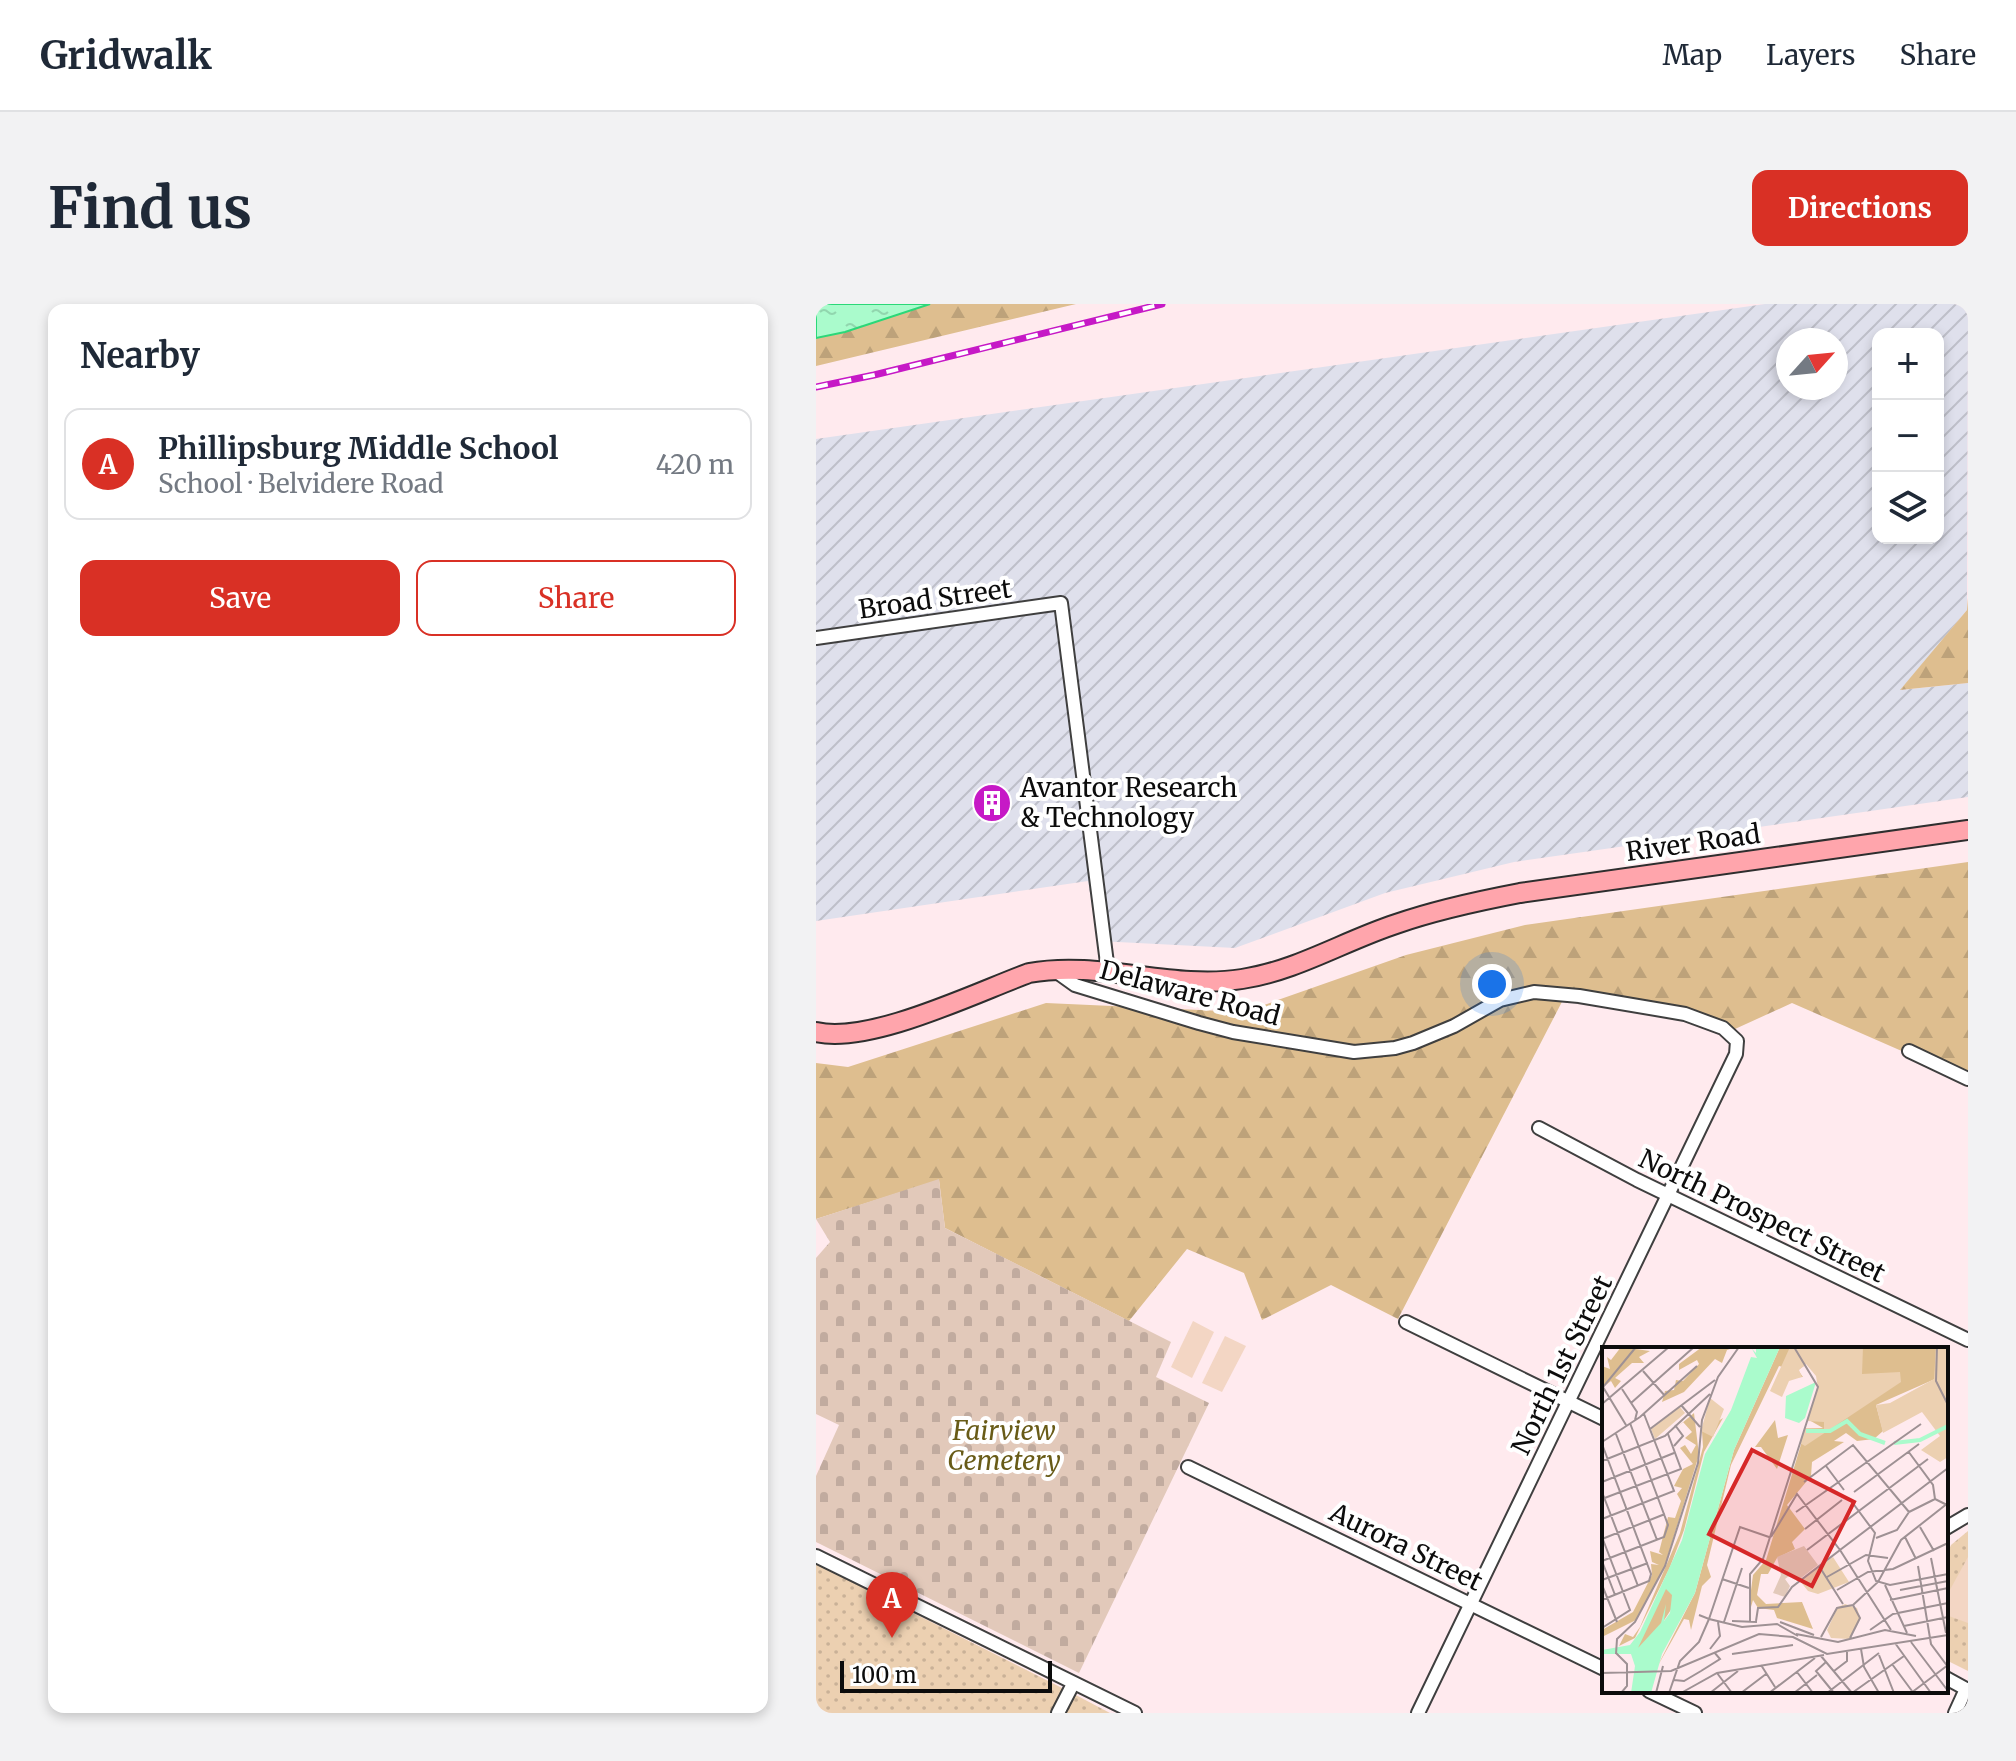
<!DOCTYPE html>
<meta charset="utf-8">
<style>
:root{--surface:#fff;--page:#f2f2f3;--text:#1f2937;--muted:#747a83;--line:#e0e1e3;--accent:#d93025}
body{margin:0;font-family:Merriweather,serif;background:var(--page);color:var(--text)}
.controls{position:absolute;right:24px;top:24px;display:grid;overflow:hidden;border-radius:16px;box-shadow:0 4px 12px #0003}
.controls button{width:72px;height:72px;display:grid;place-items:center;padding:0;border:0;border-bottom:2px solid var(--line);background:var(--surface);color:var(--text);font:40px sans-serif}
.compass{position:absolute;left:960px;top:24px;width:72px;height:72px;border-radius:50%;background:var(--surface);box-shadow:0 4px 12px #0003;rotate:63deg}
.scale{position:absolute;left:24px;bottom:20px;width:212px;box-sizing:border-box;padding-left:8px;border:4px solid #0c0c0c;border-top:0;font-size:22px;line-height:28px;white-space:nowrap;color:#0c0c0c;-webkit-text-stroke:6px #fff;paint-order:stroke}
.you{position:absolute;left:676px;top:680px;width:28px;height:28px;margin:-20px;border:6px solid #fff;border-radius:50%;background:#1a73e8;box-shadow:0 0 0 12px #1a73e833}
.badge{display:grid;place-items:center;width:52px;height:52px;border-radius:50%;background:var(--accent);color:#fff;font-size:26px;font-weight:700}
.pin{position:absolute;translate:-50% -66px;filter:drop-shadow(0 2px 4px #0008)}
.pin::after{content:'';position:absolute;top:42px;width:28px;height:24px;background:inherit;clip-path:polygon(0 0,100% 0,50% 100%)}
.list{margin:0;padding:0;list-style:none}
h2{display:flex;justify-content:space-between;align-items:center;height:104px;margin:0;padding:0 32px;font-size:34px}
h2 small{font-size:26px;font-weight:400;color:var(--muted)}
.list li{display:grid;grid-template-columns:52px 1fr auto;gap:24px;align-items:center;box-sizing:border-box;height:112px;margin:0 16px 16px;padding:0 16px;border:2px solid var(--line);border-radius:16px}
.list b{display:block;font-size:30px;white-space:nowrap}
.list p{margin:0;font-size:26px;white-space:nowrap;color:var(--muted)}
.list em{font-size:26px;font-style:normal;color:var(--muted)}
.actions{display:flex;gap:16px;padding:24px 32px}
.actions a{flex:1;padding:18px 0;border:2px solid var(--accent);border-radius:16px;text-align:center;font-size:28px;color:var(--accent)}
.actions .main{background:var(--accent);color:#fff}
.icon{flex:none;width:44px;height:44px;fill:none;stroke:currentColor;stroke-width:2;stroke-linecap:round;stroke-linejoin:round}
.map{position:relative;flex:none;width:1152px;height:1409px;overflow:hidden;border-radius:16px}
header{display:flex;align-items:center;gap:48px;box-sizing:border-box;height:112px;padding:0 40px;background:var(--surface);border-bottom:2px solid var(--line)}
header strong{font-size:38px}
nav{display:flex;gap:44px;margin-inline-start:auto;font-size:28px}
.intro{display:flex;align-items:center;justify-content:space-between;box-sizing:border-box;height:192px;padding:0 48px}
h1{margin:0;font-size:56px}
.button{padding:20px 36px;border-radius:16px;background:var(--accent);color:#fff;font-size:28px;font-weight:700}
main{display:flex;gap:48px;padding:0 48px}
aside{flex:1;background:var(--surface);border-radius:16px;box-shadow:0 4px 12px #0003}
.map>svg:first-child{display:block}
</style>
<header>
<strong>Gridwalk</strong>
<nav><a>Map</a><a>Layers</a><a>Share</a></nav>
</header>
<div class="intro"><h1>Find us</h1><a class="button">Directions</a></div>
<main>
<aside>
<h2>Nearby<small></small></h2>
<ul class="list">
<li><span class="badge">A</span><div><b>Phillipsburg Middle School</b><p>School · Belvidere Road</p></div><em>420 m</em></li>
</ul>
<div class="actions"><a class="main">Save</a><a>Share</a></div>
</aside>
<div class="map">
<svg width="1152" height="1409" viewBox="0 0 1152 1409">
<defs>
<pattern id="industrial-furrows" width="10" height="10" patternUnits="userSpaceOnUse" patternTransform="scale(2)"><rect width="10" height="10" fill="#dfe0ec"/><path d="M-1 1l2-2M0 10L10 0M9 11l2-2" fill="none" stroke="#bebfc9"/></pattern>
<pattern id="forest-firs" width="22" height="20" patternUnits="userSpaceOnUse" patternTransform="scale(2)"><rect width="22" height="20" fill="#debe8f"/><path d="M5 1l3.5 6h-7zM16 11l3.5 6h-7z" fill="#bda27a"/></pattern>
<pattern id="cemetery-stones" width="16" height="16" patternUnits="userSpaceOnUse" patternTransform="scale(2)"><rect width="16" height="16" fill="#e2c9ba"/><path d="M2 7V4a2 2 0 0 1 4 0v3zM10 15v-3a2 2 0 0 1 4 0v3z" fill="#c1ab9f"/></pattern>
<pattern id="park-dots" width="8" height="8" patternUnits="userSpaceOnUse" patternTransform="scale(2)"><rect width="8" height="8" fill="#ecd0b1"/><path d="M2 2h.1M6 6h.1" fill="none" stroke="#c9b197" stroke-width="1.8" stroke-linecap="round"/></pattern>
<pattern id="water-ripples" width="26" height="14" patternUnits="userSpaceOnUse" patternTransform="scale(2)"><rect width="26" height="14" fill="#aafbcc"/><path d="M2 4q2-2 4 0t4 0M15 11q2-2 4 0t4 0" fill="none" stroke="#91d6ae"/></pattern>
</defs>
<rect width="100%" height="100%" fill="#ffeaee"/>
<path fill="url(#industrial-furrows)" fill-rule="evenodd" d="M949,0H1152L1151,306L1085,386L1152,379V493L698,558L569,589L419,644L282,637L272,577L0,617V135ZM1062,30H1122V234H1062ZM972,36H1020V84H972Z"/>
<g fill="url(#forest-firs)">
<path d="M114,0H260L0,62V34L29,28Z"/>
<path d="M1152,294V379L1084,386L1151,306Z"/>
<path d="M1152,558V776L976,699L919,725L750,690L582,1015L515,981L446,1016L428,969L371,945L313,1017L129,924L123,876L0,915V759L32,763L230,699L428,708L590,651L709,621Z"/>
</g>
<path fill="url(#cemetery-stones)" d="M123,875L129,924L355,1038L340,1073L393,1099L263,1369L0,1238V1172L23,1121L0,1110V954L14,938L0,915Z"/>
<g fill="url(#park-dots)">
<path d="M1152,1227V1367L1130,1356V1252L1135,1241Z"/>
<path d="M0,1260L256,1389L294,1409H0Z"/>
</g>
<g fill="#f3d6c4">
<path d="M377,1017L398,1028L376,1074L355,1063Z"/>
<path d="M409,1032L430,1042L406,1088L386,1079Z"/>
<path d="M1152,1253V1319L1130,1311V1293Z"/>
</g>
<path fill="url(#water-ripples)" stroke="#2bd878" stroke-width="2" d="M0,0H114L29,28L0,34Z"/>
<g fill="none" stroke-linecap="round" stroke-linejoin="round">
<defs>
<g id="street">
<path d="M0,334L245,299L292,667"/>
<path d="M238,666L259,681L383,719L417,728L538,748L579,744L597,739L638,722L684,696L718,688L763,692L869,710L907,724L921,737L920,750L602,1409"/>
<path d="M1093,747L1152,775"/>
<path d="M723,824L821,876L1152,1036"/>
<path d="M590,1018L788,1115"/>
<path d="M372,1163L788,1365"/>
<path d="M1130,1224L1152,1211"/>
<path d="M0,1252L319,1409"/>
<path d="M1130,1374L1152,1386"/>
<path d="M833,1387L879,1409"/>
<path d="M242,1409L257,1380"/>
<path d="M1139,1409L1150,1385"/>
</g>
<path id="secondary" d="M0,728C53,741 161,688 213,669C284,656 355,686 426,675C480,667 528,637 580,620C620,606 662,597 704,589L1152,526"/>
</defs>
<use href="#street" stroke="#3f3f3f" stroke-width="16"/>
<use href="#secondary" stroke="#2e2e2e" stroke-width="22"/>
<use href="#street" stroke="#fff" stroke-width="12"/>
<use href="#secondary" stroke="#ffa5ac" stroke-width="18"/>
<defs>
<path id="rail" d="M0,83L58,71L346,0"/>
</defs>
<use href="#rail" stroke="#c619c6" stroke-width="7"/>
<use href="#rail" stroke="#fff" stroke-width="4" stroke-dasharray="12" stroke-linecap="butt"/>
</g>
<defs>
<symbol id="building-disc" viewBox="-11 -11 22 22"><circle r="9.5" fill="#c619c6" stroke="#fff"/><path d="M-4-6H4V6H1V3H-1V6H-4ZM-2.5-4.3h1.7v1.8h-1.7ZM.8-4.3h1.7v1.8H.8ZM-2.5-1h1.7V.8h-1.7ZM.8-1h1.7V.8H.8Z" fill="#fff"/></symbol>
</defs>
<g fill-rule="evenodd">
<use href="#building-disc" x="154" y="477" width="44" height="44"/>
</g>
<g text-anchor="middle" stroke-width="8" stroke-linejoin="round" paint-order="stroke">
<g font-size="26" fill="#0c0c0c" stroke="#fff">
<text transform="translate(119 295) rotate(-8)" y="9">Broad Street</text>
<text transform="translate(877 539) rotate(-8)" y="9">River Road</text>
<text transform="translate(374 689) rotate(15)" y="9">Delaware Road</text>
<text transform="translate(946 912) rotate(26)" y="9">North Prospect Street</text>
<text transform="translate(746 1061) rotate(-64)" y="9">North 1st Street</text>
<text transform="translate(590 1243) rotate(26)" y="9">Aurora Street</text>
</g>
<g font-size="26" fill="#0c0c0c" stroke="#fff" text-anchor="start">
<text x="204" y="493">Avantor Research<tspan x="204" dy="30">&amp; Technology</tspan></text>
</g>
<g font-size="26" font-style="italic" fill="#685b17" stroke="#fff">
<text x="188" y="1136">Fairview<tspan x="188" dy="30">Cemetery</tspan></text>
</g>
</g>
<g transform="translate(786 1043)">
<rect width="346" height="346" fill="#ffeaee"/>
<path d="M19,0L48,4L37,10L42,16H30L13,31L19,34L13,41L9,34L0,41V19L8,22L5,10L9,13ZM100,0H135L125,3L120,16L113,12L82,45L60,55L63,44L72,43L74,33L81,34L97,17L95,13L77,23V17ZM178,0H190L202,19L196,23L201,30L182,31L192,23L177,19L129,118L105,218L109,230L100,239L89,283L87,273L82,272L54,322L93,246L132,103ZM195,0H334L333,32L274,58L281,84L272,92L255,94L244,86L232,94L242,95L210,115L209,129L185,158L203,182L190,195L193,202L175,211L166,227H159L155,248L164,257L200,255L211,282L175,271L172,263L156,261L151,253L149,260L148,251L151,228L164,213L204,81H221L207,73L218,34ZM92,66L97,108L62,221L34,273L0,290V283L31,265L50,228L49,217L57,218L50,215L48,204L61,208L57,205L66,170L73,171L79,154L75,147L80,141L72,139L81,122L91,117L78,101L83,98L89,107L94,98L83,91L90,85L81,75L67,87ZM121,71L102,105L82,183L68,220L33,291L17,299L23,287L31,290L38,280L78,186L101,100L100,84ZM173,73L176,91L186,88L175,122L159,100H153ZM72,213V258L42,304L35,300Z" fill="#debe8f"/>
<path d="M202,199L216,218L195,234L190,227L183,232L188,239L183,250L171,246L179,228L175,210Z" fill="#e2c9ba"/>
<path d="M188,0H261L260,27L298,25L299,35L203,99L198,96L203,81L222,82V75L205,74L216,41L214,29L204,17L197,23L200,30L187,34L180,50L168,44ZM334,0H346V110L338,115L319,103L338,89L320,65L281,86L274,58L288,56L332,32ZM108,51L122,62L111,90L99,84ZM78,60L83,66L53,92L49,82ZM231,210L247,235L216,247L206,244L198,234ZM243,257L255,261L258,271L247,292L229,291L225,283L236,260Z" fill="#ecd0b1"/>
<path d="M154,0H178L132,103L93,246L60,307L49,346H29L33,319L29,307H0V303L28,298L38,285L80,193L103,107L129,63L149,10L155,11L150,2L154,6ZM64,242L70,248L68,266L62,274L64,257L59,276L36,301ZM214,35L203,71L197,76L183,71L184,49Z" fill="#aafbcc" fill-rule="evenodd"/>
<path fill="none" stroke="#aafbcc" stroke-width="4" d="M204,84H228L245,74L258,87L283,96M292,96L318,93L346,79"/>
<path fill="none" stroke="#9e9194" stroke-width="2" d="M335,0L334,34L346,58M41,24L63,49M20,42L35,65L33,73M29,56L92,0M0,57L67,0M79,58L98,80M24,78L1,40L34,0M48,82L113,33M14,87L55,193M0,95L38,70L95,19M0,97L49,227L47,234L0,253M72,99L81,89L73,78M306,104L331,138L333,152L345,158M0,114L63,89L108,47M224,119L242,143M0,135L72,106M202,135L251,98L307,165M0,145L36,239M252,145L317,97M0,152L79,122L66,87M250,155L273,186L266,214L274,234L288,238L346,227M194,165L319,77M307,165L333,152M0,172L72,144L42,67M318,180L332,204M203,182L240,153M0,190L28,263L0,281M303,190L314,212M274,191L295,183L307,165M0,192L63,167M205,203L326,112M329,211L344,286M0,214L62,190L66,178L28,76M0,214L13,248M217,219L241,257M316,219L329,297L346,320M225,230L264,208L286,211M120,232L147,241M0,233L46,216M0,238L15,275M283,238L305,286M235,243L266,225L291,222L346,196M298,243L346,234M288,253L346,241M251,258L276,235L299,193L346,156M97,268L107,272L138,180L167,190M130,274L155,275M154,274L156,261L176,260L190,240L238,203L195,147L169,190M122,275L140,221M148,275V227L161,212L216,40L192,0M178,275L212,288M302,279L346,270M268,283L291,267L346,256M289,283L238,203L346,121M194,287L236,295L283,283L314,289M219,290L235,261L251,258M248,291L258,271L251,258M309,295L346,344M293,296L329,346M108,302L118,289L116,275M259,302L262,320L277,346M14,306L25,317V339L19,346M14,307L15,292L33,275L63,219L96,116L100,73L116,30L137,0M130,307L191,298M277,308L292,346M219,309L250,346M224,315L214,324L232,346M290,317L310,344M159,318L173,340M99,324L118,312L112,305M232,324L245,314V305M195,325L211,346M0,326L69,324L157,287L191,290L225,307L346,288M115,326L130,346M72,333L82,334L99,324M54,346L61,319M67,346L78,314L97,295L107,272L140,280L175,277L196,289M79,346L115,326L222,308M108,346L136,324M139,346L164,327M167,346L213,311M192,346L215,328M225,346L277,306M250,346L302,309M309,346L346,318"/>
<path fill="#d62828" fill-opacity="0.15" stroke="#d62828" stroke-width="4" d="M150,103L252,155L210,239L107,187Z"/>
<rect width="346" height="346" fill="none" stroke="#0c0c0c" stroke-width="4"/>
</g>
</svg>
<div class="controls">
<button>+</button>
<button>−</button>
<button><svg class="icon" aria-label="layers" viewBox="0 0 24 24"><path d="M12 4l9 5-9 5-9-5zM3 14l9 5 9-5"/></svg></button>
</div>
<svg class="compass" viewBox="-18 -18 36 36"><path d="M0-13l5 13h-10z" fill="#e53935"/><path d="M0 13l5-13h-10z" fill="#747a83"/></svg>
<div class="scale">100 m</div>
<div class="you"></div>
<div class="pin badge" style="left:76px;top:1334px">A</div>
</div>
</main>
